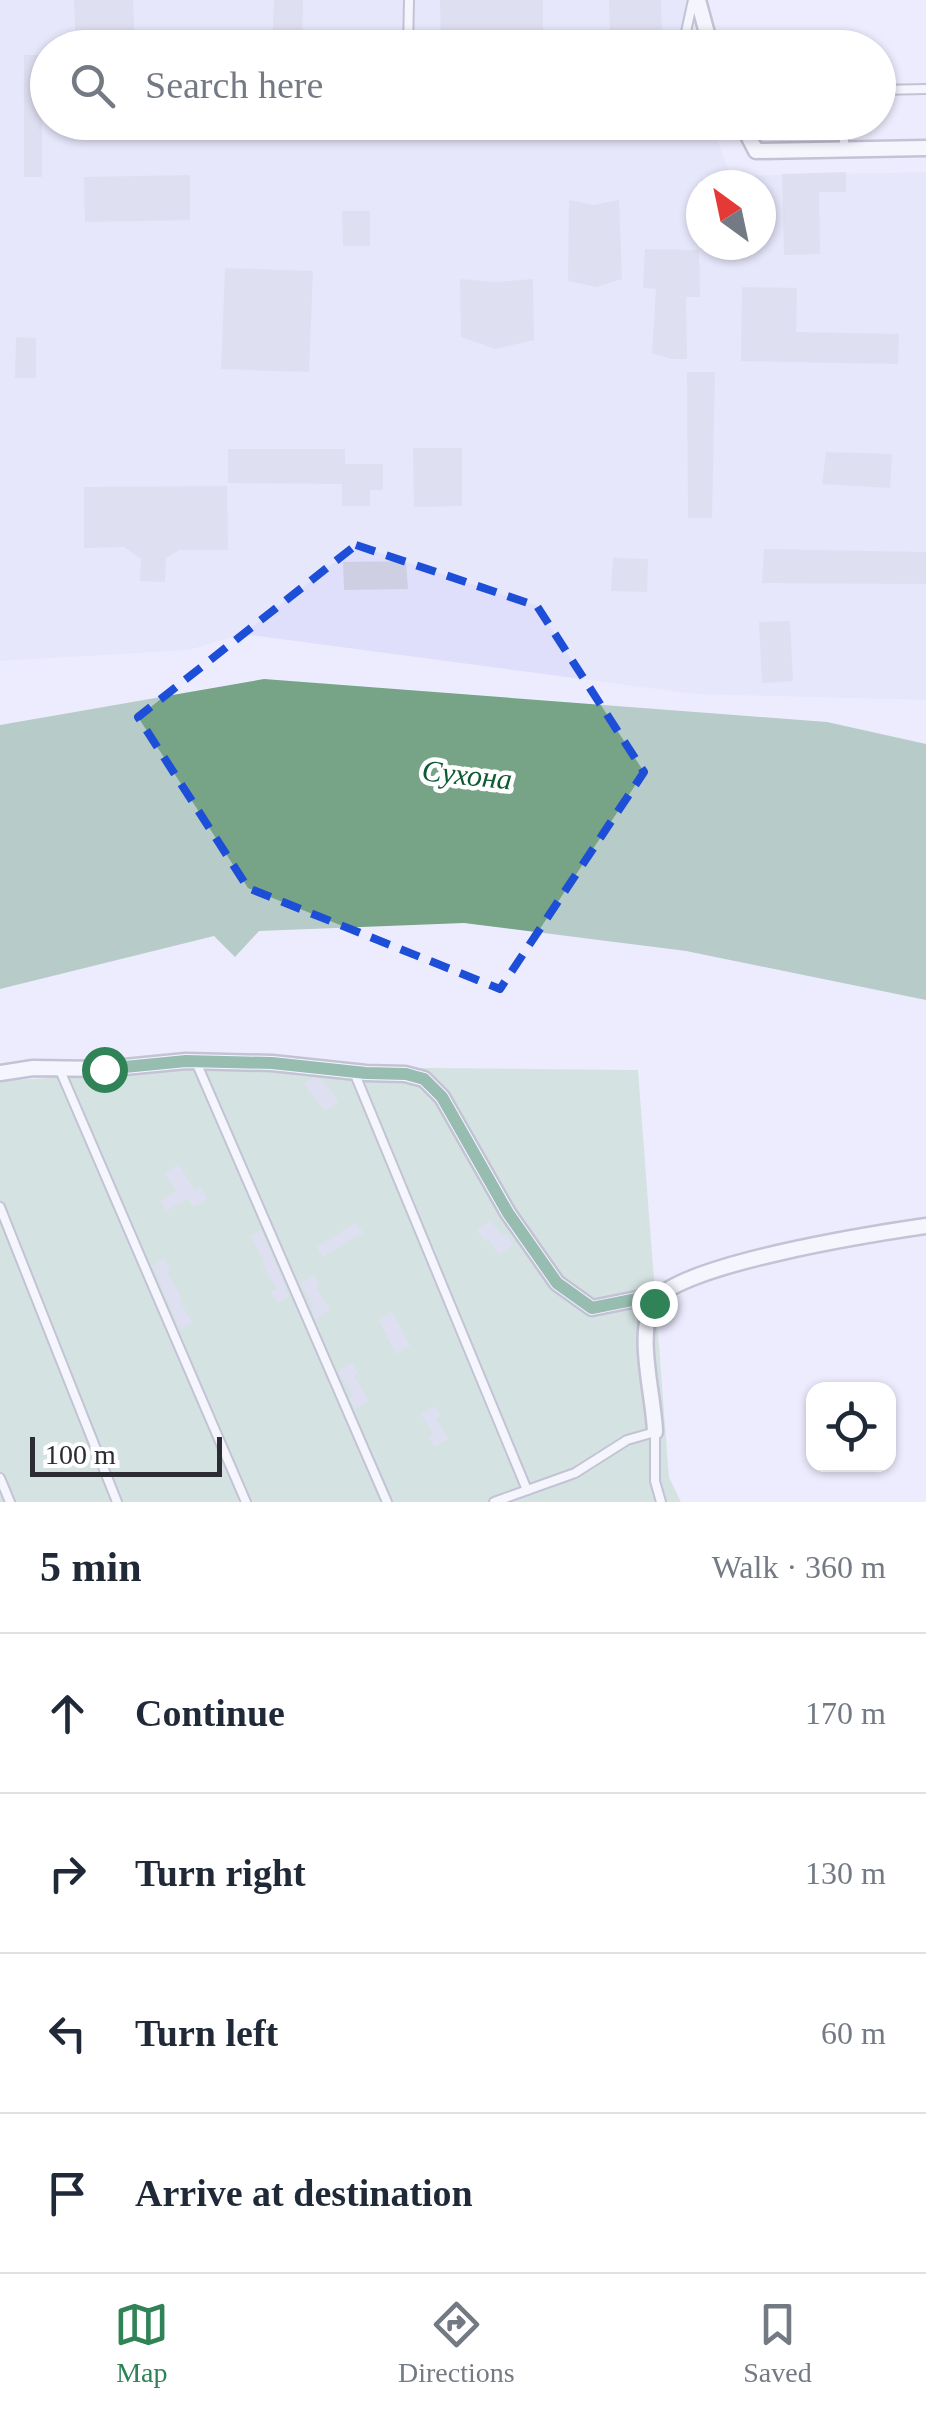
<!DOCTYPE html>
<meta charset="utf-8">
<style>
:root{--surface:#fff;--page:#f2f2f3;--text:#1f2937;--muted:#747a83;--line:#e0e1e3;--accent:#2f8356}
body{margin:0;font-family:"Times New Roman",serif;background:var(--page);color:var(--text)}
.controls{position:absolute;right:30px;bottom:30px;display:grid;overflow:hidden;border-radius:20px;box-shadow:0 2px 8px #0004}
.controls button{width:90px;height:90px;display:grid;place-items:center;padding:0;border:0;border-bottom:2px solid var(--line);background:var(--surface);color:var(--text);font:50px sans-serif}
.compass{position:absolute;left:686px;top:170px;width:90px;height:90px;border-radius:50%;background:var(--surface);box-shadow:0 2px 8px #0004;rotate:327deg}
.scale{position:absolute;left:30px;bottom:25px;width:192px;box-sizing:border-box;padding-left:10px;border:5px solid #2c2c34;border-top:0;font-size:28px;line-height:35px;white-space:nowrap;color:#2c2c34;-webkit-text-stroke:8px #fff;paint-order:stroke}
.stop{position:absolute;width:30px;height:30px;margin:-22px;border:8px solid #2f8356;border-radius:50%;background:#fff}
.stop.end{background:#2f8356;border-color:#fff;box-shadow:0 2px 10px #0008}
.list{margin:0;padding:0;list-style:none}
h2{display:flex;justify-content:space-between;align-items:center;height:130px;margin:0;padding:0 40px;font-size:42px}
h2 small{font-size:32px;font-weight:400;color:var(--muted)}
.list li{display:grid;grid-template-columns:65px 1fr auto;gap:30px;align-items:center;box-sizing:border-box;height:160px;padding:0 40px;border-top:2px solid var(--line)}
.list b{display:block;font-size:38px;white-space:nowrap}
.list em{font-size:32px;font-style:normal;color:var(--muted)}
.icon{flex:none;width:55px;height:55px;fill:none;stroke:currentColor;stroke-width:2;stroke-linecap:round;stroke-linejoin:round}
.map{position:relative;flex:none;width:926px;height:1502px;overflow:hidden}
.search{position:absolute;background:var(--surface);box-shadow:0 2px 8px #0004;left:30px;right:30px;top:30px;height:110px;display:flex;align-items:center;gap:25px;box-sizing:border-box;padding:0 35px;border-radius:55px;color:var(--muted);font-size:38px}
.sheet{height:770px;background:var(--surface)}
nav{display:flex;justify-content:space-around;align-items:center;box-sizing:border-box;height:140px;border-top:2px solid var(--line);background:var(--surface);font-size:28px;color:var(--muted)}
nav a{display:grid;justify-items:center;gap:5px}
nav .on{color:var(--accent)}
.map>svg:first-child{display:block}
</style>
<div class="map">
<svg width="926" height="1502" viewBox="0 0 926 1502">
<rect width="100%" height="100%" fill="#edecfe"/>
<path fill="#dfdffb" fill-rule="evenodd" d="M0,0H693L694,47L48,48V122L711,123L731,176L926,172V700L694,694L242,634L189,650L0,661ZM701,185H761V245H701Z"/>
<path fill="#b6d8c1" d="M232,1066L638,1070L669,1477L681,1502H0V1081Z"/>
<path fill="#77a387" d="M264,679L827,722L926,744V1000L686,951L464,923L259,931L235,957L214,936L0,989V725Z"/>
<g fill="#cfcfe4">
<path d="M74,0H133L135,48H76Z"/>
<path d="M274,0H303L302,48H272Z"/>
<path d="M440,0H543V48H441Z"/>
<path d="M609,0H661L662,35H610Z"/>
<rect x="24" y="55" width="18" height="122"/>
<path d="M846,172V192H819L820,254L784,255L782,174Z"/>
<path d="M190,175V220L85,222L84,177Z"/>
<path d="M569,200L594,205L619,200L622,279L597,287L568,281Z"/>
<path d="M342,211H370V246H343Z"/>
<path d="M645,249L699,250L700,297H686L687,359H671L652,353L656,289L643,288Z"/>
<path d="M225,268L313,271L309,372L221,369Z"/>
<path d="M460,279L496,282L533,279L534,340L495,349L461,337Z"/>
<path d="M742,287L797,288L796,332L899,334L898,364L741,361Z"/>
<path d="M16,337L36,338V378H15Z"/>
<path d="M687,372H715L712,518H688Z"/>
<path d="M413,448H462V506L414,507Z"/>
<path d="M228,449H345V464H383V490H370V506H342V484L228,483Z"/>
<path d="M826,452L892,454L890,488L822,484Z"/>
<path d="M227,486L228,550H179L166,558L165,582L140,581L141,559L124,547L84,548V487Z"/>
<path d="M764,549L926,552V584L762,583Z"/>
<path d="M613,558L648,559L647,592L611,591Z"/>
<path d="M406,561L408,589L344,590L343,562Z"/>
<path d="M790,621L793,681L762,683L759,622Z"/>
<path d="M313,1078L321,1079L339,1102L325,1111L304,1084Z"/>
<path d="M179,1164L195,1191L201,1188L207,1199L193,1207L188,1198L166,1211L160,1201L176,1191L165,1173Z"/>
<path d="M491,1221L502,1236L506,1234L513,1245L499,1255L488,1239L485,1241L477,1230Z"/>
<path d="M356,1223L363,1233L323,1257L317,1247Z"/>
<path d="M261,1230L289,1296L278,1303L271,1292L277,1289L262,1264L265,1262L250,1236Z"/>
<path d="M164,1259L170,1270L167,1272L182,1298L179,1300L192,1322L180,1330L153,1266Z"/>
<path d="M314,1275L320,1286L316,1288L330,1310L316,1319L311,1308L314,1306L300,1284Z"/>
<path d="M392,1312L410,1346L396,1354L379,1320Z"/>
<path d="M352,1363L358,1373L354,1376L369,1401L355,1409L350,1398L353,1396L338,1371Z"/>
<path d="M435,1406L441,1416L436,1419L449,1439L435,1447L429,1437L433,1434L421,1414Z"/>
</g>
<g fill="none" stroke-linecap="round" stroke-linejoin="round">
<defs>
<g id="lane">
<path d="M408,48L409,0"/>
<path d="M685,48L684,41L693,0"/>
<path d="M878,90L926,89"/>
<path d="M407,122L406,130L682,122"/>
<path d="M844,122V149"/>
<path d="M196,1062L387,1502"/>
<path d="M59,1068L246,1502"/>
<path d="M354,1072L527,1490"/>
<path d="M0,1207L117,1502"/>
<path d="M0,1478L10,1502"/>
<path d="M494,1502L575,1473L627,1440L655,1432V1481L661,1502"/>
</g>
<g id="street">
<path d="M698,0L711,48"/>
<path d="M741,122L756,151L926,148"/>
<path d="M0,1073L33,1068L104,1069L186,1061L272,1063L366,1073L405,1074L424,1079L442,1097L508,1213L557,1283L592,1308L642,1298L653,1303"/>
<path d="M655,1432C654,1396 635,1333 654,1302C677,1264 878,1233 926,1226"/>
</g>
</defs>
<use href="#lane" stroke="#9190a4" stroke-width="12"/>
<use href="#street" stroke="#9190a4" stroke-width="19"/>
<use href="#lane" stroke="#fff" stroke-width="8"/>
<use href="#street" stroke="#fff" stroke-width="14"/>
</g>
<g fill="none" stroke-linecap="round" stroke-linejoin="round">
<path stroke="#2f8356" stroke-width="12" d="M104,1069L186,1061L272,1063L366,1073L406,1074L424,1079L442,1097L508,1213L557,1283L592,1308L642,1298L654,1303"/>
</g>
<path d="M0 0H926V1502H0ZM356,545L537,606L644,772L500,989L248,888L138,717Z" fill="#edecfe" fill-opacity=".55" fill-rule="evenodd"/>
<path fill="none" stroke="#1d4ed8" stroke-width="8" stroke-dasharray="20 12" stroke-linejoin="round" d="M356,545L537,606L644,772L500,989L248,888L138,717Z"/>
<g text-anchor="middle" stroke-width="9" stroke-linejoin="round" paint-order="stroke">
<g font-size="30" font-style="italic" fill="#0d5a35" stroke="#fff">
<text transform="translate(467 775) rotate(6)" y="10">Сухона</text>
</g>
</g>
</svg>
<div class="controls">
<button><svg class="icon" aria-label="locate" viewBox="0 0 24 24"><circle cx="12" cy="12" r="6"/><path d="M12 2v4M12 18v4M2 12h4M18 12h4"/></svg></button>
</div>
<svg class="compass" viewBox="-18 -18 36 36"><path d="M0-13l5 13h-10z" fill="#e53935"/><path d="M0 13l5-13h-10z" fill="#747a83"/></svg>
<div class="scale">100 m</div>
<div class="stop" style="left:104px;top:1069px"></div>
<div class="stop end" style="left:654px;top:1303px"></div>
<div class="search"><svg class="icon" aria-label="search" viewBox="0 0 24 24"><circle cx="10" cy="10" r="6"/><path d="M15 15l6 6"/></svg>Search here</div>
</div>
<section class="sheet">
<h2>5 min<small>Walk · 360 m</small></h2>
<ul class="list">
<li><svg class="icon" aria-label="ahead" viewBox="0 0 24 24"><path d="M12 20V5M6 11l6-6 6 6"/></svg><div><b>Continue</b></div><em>170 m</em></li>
<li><svg class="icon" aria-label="right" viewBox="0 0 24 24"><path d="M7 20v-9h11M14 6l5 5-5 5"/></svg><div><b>Turn right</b></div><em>130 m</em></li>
<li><svg class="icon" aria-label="left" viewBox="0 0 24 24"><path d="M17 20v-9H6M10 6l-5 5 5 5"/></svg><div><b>Turn left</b></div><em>60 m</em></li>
<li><svg class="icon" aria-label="arrive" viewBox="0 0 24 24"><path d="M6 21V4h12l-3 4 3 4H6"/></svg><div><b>Arrive at destination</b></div></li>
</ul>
</section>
<nav>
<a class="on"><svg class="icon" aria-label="map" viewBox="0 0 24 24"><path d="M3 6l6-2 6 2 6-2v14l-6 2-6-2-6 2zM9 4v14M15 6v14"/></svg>Map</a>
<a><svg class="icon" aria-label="directions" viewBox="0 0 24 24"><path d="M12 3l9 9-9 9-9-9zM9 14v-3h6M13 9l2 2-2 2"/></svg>Directions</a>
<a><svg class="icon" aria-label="saved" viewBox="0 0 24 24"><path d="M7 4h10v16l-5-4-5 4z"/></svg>Saved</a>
</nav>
